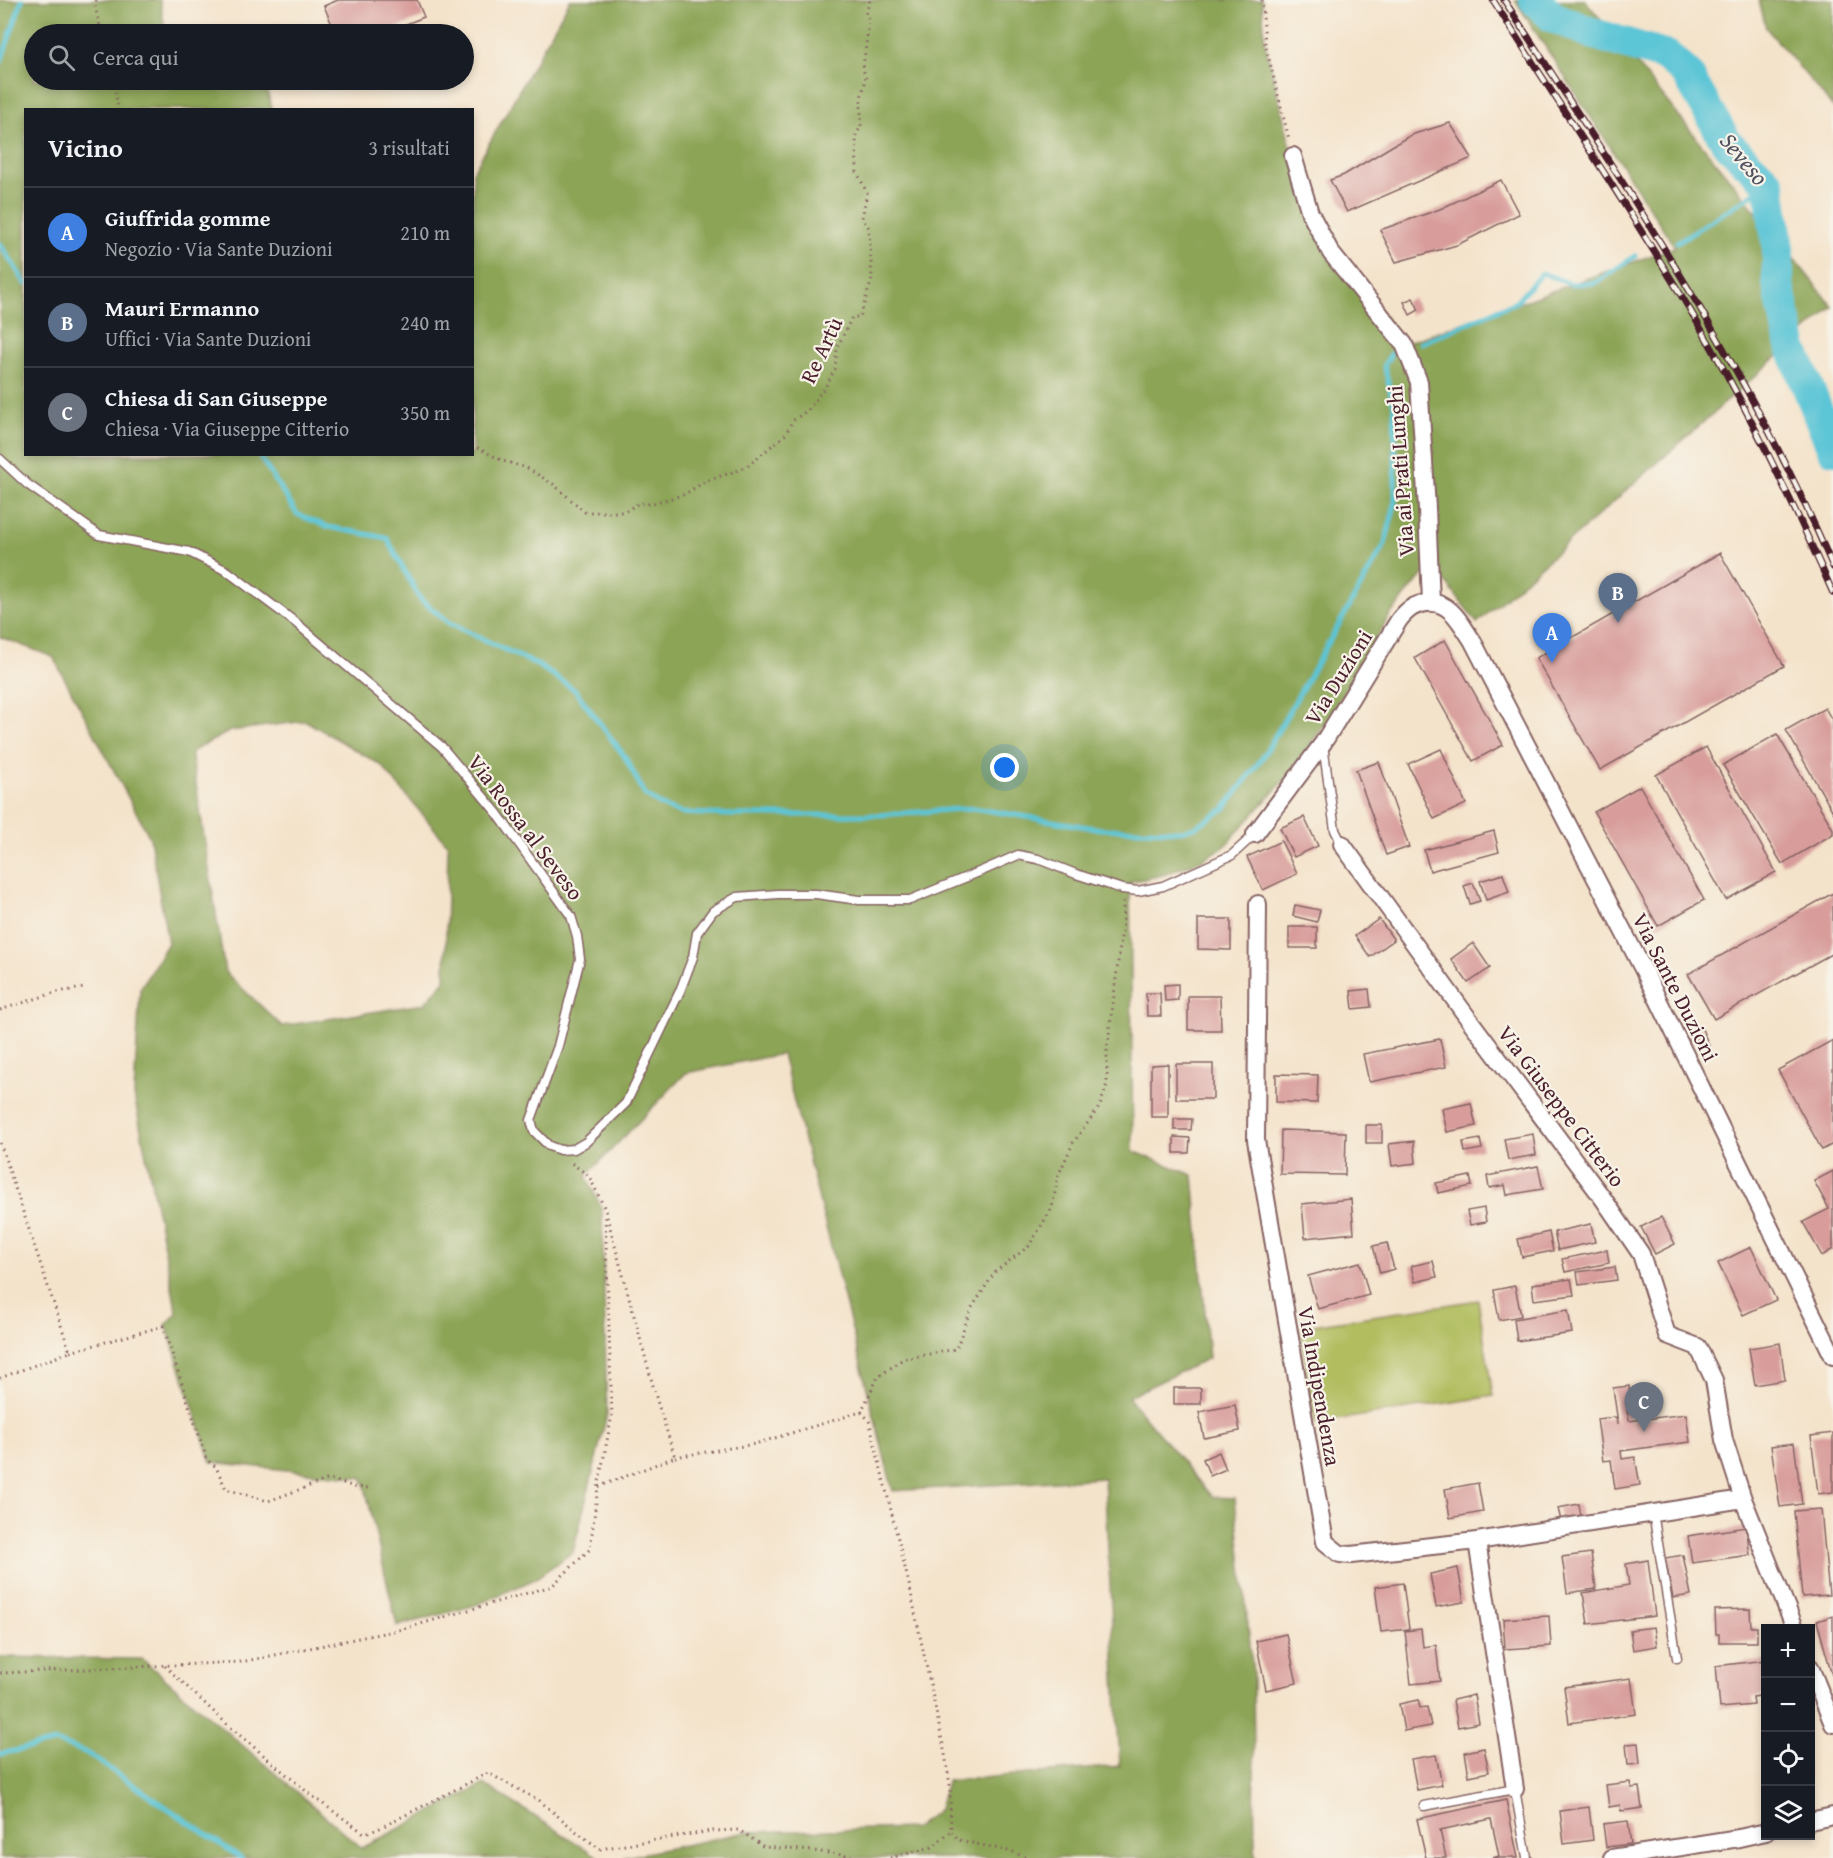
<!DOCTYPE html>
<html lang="it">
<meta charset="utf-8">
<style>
:root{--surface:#171b24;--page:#242831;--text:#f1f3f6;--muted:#9ea1a6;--line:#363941;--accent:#b45309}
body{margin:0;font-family:"Gentium Book Plus",serif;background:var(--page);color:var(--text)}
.controls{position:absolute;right:18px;bottom:18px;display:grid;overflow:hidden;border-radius:0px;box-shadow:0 3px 9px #0003}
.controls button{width:54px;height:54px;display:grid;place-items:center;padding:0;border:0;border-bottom:2px solid var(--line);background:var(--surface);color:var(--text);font:30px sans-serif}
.you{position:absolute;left:1005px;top:768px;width:21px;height:21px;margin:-15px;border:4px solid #fff;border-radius:50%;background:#1a73e8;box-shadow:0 0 0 9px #1a73e833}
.badge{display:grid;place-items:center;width:39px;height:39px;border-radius:50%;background:var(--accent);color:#fff;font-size:20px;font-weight:700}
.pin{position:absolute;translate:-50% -50px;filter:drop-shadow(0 2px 3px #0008)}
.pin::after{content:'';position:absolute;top:32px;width:21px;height:18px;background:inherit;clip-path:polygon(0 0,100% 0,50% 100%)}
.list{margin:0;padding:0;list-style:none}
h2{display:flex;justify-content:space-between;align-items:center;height:78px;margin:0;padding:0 24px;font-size:26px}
h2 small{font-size:20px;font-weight:400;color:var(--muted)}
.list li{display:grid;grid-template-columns:39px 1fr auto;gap:18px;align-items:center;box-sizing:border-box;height:90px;padding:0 24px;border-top:2px solid var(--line)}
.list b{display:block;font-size:22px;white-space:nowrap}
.list p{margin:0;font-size:20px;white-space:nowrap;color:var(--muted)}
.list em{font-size:20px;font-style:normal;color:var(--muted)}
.icon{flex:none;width:33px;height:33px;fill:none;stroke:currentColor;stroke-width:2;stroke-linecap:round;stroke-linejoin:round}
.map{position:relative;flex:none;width:1833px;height:1858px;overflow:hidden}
.search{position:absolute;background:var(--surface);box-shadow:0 3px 9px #0003;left:24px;top:24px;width:450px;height:66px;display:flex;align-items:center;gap:15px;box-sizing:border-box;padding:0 21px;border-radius:33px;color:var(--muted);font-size:22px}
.panel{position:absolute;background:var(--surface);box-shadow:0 3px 9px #0003;left:24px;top:108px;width:450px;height:348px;border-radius:0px}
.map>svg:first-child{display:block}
</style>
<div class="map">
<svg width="1833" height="1858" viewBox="0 0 1833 1858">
<rect width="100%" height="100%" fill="#f7f3e8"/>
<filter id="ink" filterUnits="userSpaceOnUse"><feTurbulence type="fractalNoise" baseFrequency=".0167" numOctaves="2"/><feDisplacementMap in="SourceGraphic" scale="12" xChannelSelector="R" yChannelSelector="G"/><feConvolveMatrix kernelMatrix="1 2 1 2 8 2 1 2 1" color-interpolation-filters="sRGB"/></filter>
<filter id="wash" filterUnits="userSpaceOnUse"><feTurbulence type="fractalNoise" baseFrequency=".008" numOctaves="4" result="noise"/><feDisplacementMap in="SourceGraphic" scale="24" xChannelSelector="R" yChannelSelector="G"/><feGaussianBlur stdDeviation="1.35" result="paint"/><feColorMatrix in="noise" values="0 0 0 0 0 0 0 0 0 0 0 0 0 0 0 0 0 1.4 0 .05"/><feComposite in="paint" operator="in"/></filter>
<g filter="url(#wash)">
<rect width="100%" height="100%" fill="#f4e3cb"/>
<path fill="#b1bd5f" stroke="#7e6e45" stroke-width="1.5" d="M1478,1300L1493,1396L1315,1423L1300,1327Z"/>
<g fill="#8ca456" stroke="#6b6240" stroke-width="1.5" fill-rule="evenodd">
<path d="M0,0H160L166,34H34V80H174L175,82L195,80H264L272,109L26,110V454H472L473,172L570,0H1262L1265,43L1293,156L1310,213L1404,344L1675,247L1515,0H1585L1833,307L1477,623L1447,584L1428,568L1390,615L1329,718L1287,777L1223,848L1197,862L1163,875L1130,882L1133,1151L1193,1175L1209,1358L1128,1397L1212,1497L1235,1498L1253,1674L1255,1849L1257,1858H622L746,1832L916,1828L939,1809L947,1781L1120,1766L1104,1478L893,1491L782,1054L686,1073L586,1176L602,1209L607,1415L573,1552L533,1580L476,1605L397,1626L363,1478L211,1462L166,1325L177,1313L134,1095L140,989L168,943L150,838L53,657L0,637ZM306,721L381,765L448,845L445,981L424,1004L282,1026L225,972L191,752L230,731Z"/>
<path d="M1759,0H1833V107L1766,28Z"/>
<path d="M0,1657L142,1659L362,1848L484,1784L600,1858H0Z"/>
</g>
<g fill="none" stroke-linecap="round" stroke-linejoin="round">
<g stroke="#5bc5d6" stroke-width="5">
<path d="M0,64L22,0"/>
<path d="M1677,242L1769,184"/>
<path d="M0,244L26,284"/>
<path d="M1421,343L1516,302L1542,273L1572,284L1595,283L1635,256"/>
<path d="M258,454L297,514L328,527L387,538L420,599L449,623L539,666L575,690L625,757L645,795L664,807L681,813L734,815H879L973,808L1100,829L1182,831L1197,826L1224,809L1263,757L1385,544L1395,504V448L1394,406L1384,365L1391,354"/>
<path d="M0,1754L56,1742L85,1752L241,1858"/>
</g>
<path stroke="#5bc5d6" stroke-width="32" d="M1535,0L1553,17L1594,34L1667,56L1687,74L1727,143L1769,184L1778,248V284L1791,346L1833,449"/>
</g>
<g id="blocks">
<g fill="#d89d9b">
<path d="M338,0H417L424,17L381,34H336L324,6Z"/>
<path d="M1450,123L1472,158L1347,212L1330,180L1344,175L1392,146L1411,135Z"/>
<path d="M1501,180L1519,214L1457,245L1396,262L1380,230L1440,209Z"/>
<path d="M1413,298L1419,310L1410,315L1404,302Z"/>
<path d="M1720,553L1784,666L1600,770L1536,658Z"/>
<path d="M1445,640L1503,745L1473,761L1415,658Z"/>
<path d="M1825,708L1833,722V812L1786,730Z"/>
<path d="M1777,734L1833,829V834L1782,864L1723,765Z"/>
<path d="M1706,747L1776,872L1726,900L1656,775Z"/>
<path d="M1441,749L1466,804L1434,819L1408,764Z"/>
<path d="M1379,762L1409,847L1386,855L1356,770Z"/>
<path d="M1640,786L1704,900L1658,926L1594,812Z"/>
<path d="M1304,817L1318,846L1294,857L1280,828Z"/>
<path d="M1494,831L1499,852L1430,871L1424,850Z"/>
<path d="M1281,841L1297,874L1263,890L1247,857Z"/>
<path d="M1503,874L1509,892L1486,900L1480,881Z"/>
<path d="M1473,883L1480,901L1470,904L1464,886Z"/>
<path d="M1833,893V953L1714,1019L1688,974Z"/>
<path d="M1295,905L1320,910L1317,922L1293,916Z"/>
<path d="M1198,919H1231V950L1198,949Z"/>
<path d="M1379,919L1394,940L1370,957L1355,936Z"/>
<rect x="1289" y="927" width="28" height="21"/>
<path d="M1473,943L1490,968L1468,983L1451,959Z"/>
<path d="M1178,984V1000L1165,1001L1164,985Z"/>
<path d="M1369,989L1371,1007L1353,1009L1351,991Z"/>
<path d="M1146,993H1160L1161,1016H1147Z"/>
<path d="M1188,996H1220L1221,1030H1188Z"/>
<path d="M1701,1027L1709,1045L1700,1049L1692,1031Z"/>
<path d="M1440,1039L1446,1067L1369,1082L1363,1054Z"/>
<path d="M1833,1040V1144L1822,1150L1778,1070Z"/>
<path d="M1168,1064V1117H1151V1065Z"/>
<rect x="1176" y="1064" width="37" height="35"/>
<path d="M1276,1074L1318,1075L1317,1103L1276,1102Z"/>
<path d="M1471,1103L1476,1126L1447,1132L1442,1109Z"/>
<path d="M1174,1119H1192L1191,1130H1174Z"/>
<rect x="1366" y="1125" width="16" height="18"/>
<path d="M1281,1130L1346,1132L1345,1175L1280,1174Z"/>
<path d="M1533,1134L1536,1155L1508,1160L1504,1139Z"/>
<path d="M1174,1137L1190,1138L1189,1153H1174Z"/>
<path d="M1480,1139L1482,1149L1465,1152L1463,1142Z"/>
<path d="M1414,1141L1416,1163L1392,1166L1389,1144Z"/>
<path d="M1538,1166L1543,1189L1507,1195L1505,1185L1489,1188L1487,1176Z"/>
<path d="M1833,1171V1249L1822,1256L1803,1222L1829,1209L1814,1181Z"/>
<path d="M1470,1176L1472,1186L1438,1193L1436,1183Z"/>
<path d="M1351,1199L1354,1233L1305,1238L1302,1204Z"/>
<path d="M1484,1208L1486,1222L1470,1225L1467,1211Z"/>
<path d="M1661,1217L1675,1244L1655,1254L1641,1227Z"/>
<path d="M1591,1224L1595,1242L1558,1250L1554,1232Z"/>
<path d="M1549,1232L1553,1251L1522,1257L1518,1239Z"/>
<path d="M1387,1243L1394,1269L1380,1273L1373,1246Z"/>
<path d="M1751,1247L1776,1300L1743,1315L1718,1263Z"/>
<path d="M1607,1250L1609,1263L1565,1272L1562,1259Z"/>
<path d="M1433,1261L1437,1277L1415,1282L1411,1266Z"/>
<path d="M1360,1262L1369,1295L1318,1309L1308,1276Z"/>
<path d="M1615,1267L1617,1280L1579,1285L1577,1272Z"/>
<path d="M1571,1279L1574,1295L1534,1300L1532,1284Z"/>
<path d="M1515,1286L1521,1316L1499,1320L1494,1290Z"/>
<path d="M1568,1310L1572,1333L1517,1341L1514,1319Z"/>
<path d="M1780,1343L1785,1380L1755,1385L1749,1348Z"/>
<path d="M1629,1386L1632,1409L1627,1410L1629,1421L1686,1414L1690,1442L1621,1451L1622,1459L1635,1457L1640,1485L1615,1489L1611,1460L1603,1461L1597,1419L1616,1417L1617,1423H1618L1613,1388Z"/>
<rect x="1174" y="1388" width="27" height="16"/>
<path d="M1235,1405L1240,1431L1204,1438L1199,1412Z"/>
<path d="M1833,1433V1492L1818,1494L1811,1436Z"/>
<path d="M1794,1443L1802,1504L1780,1507L1771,1446Z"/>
<path d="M1219,1452L1226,1469L1210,1476L1203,1459Z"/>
<path d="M1478,1483L1483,1512L1450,1518L1445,1489Z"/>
<path d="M1579,1504L1581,1517L1561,1521L1558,1508Z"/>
<path d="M1821,1509L1829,1595L1802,1597L1794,1511Z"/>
<path d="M1746,1527L1750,1555L1692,1563L1688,1536Z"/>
<path d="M1591,1553L1596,1589L1567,1593L1562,1557Z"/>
<path d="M1683,1555L1691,1595L1673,1598L1665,1558Z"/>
<path d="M1648,1560L1655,1616L1588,1624L1583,1593L1629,1585L1626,1564Z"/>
<path d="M1458,1568L1464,1602L1436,1607L1430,1574Z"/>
<path d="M1403,1583L1409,1629L1381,1632L1375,1587Z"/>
<path d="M1750,1609L1751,1627H1757V1642H1719V1634H1716L1715,1610Z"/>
<path d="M1549,1616L1551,1646L1505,1649L1503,1619Z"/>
<path d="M1833,1616V1675H1832L1817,1621Z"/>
<path d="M1654,1627L1657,1646L1633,1650L1630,1630Z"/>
<path d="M1421,1629L1423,1647L1436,1645L1440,1681L1411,1684L1405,1631Z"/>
<path d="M1286,1634L1297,1683L1266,1690L1256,1641Z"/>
<path d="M1766,1660V1695L1753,1697L1754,1705L1720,1708L1716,1666Z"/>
<path d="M1631,1678L1636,1714L1569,1723L1564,1687Z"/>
<path d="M1474,1695L1479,1723L1458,1727L1453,1700Z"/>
<path d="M1418,1700L1420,1708L1427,1707L1431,1726L1404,1731L1399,1704Z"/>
<path d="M1638,1743L1640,1764L1628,1765L1626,1744Z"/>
<path d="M1484,1748L1489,1772L1469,1776L1465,1752Z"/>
<path d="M1436,1755L1442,1785L1417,1790L1411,1759Z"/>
<path d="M1630,1782L1631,1788L1639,1787L1642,1808L1621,1811L1620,1805L1609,1807L1606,1785Z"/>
<path d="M1506,1800L1518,1858H1492L1499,1856L1491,1819L1440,1830L1446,1858H1426L1417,1819Z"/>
<path d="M1589,1807L1593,1840L1564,1844L1560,1811Z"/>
<path d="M1628,1821L1631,1844L1606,1847L1603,1824Z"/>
</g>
</g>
</g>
<g filter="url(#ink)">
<use href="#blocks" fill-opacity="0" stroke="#866463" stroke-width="1.5"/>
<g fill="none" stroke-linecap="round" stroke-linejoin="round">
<defs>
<g id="lane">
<path d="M0,459L27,484L99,535L189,552L227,571L295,622L442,747L497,813L571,916L577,936L580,959L558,1046L531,1120L534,1131L549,1146L560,1150L574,1149L586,1142L626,1103L680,991L693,957L697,933L713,911L737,897L778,894H816L859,900H910L984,870L1018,855L1038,859L1076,874L1122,889L1138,891L1163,886L1232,855L1255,834"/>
<path d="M1323,745L1335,830L1342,844"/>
<path d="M1653,1513L1677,1658"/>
<path d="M1424,1806L1515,1789L1527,1858"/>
</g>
<g id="street">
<path d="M1293,156L1310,213L1331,253L1404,344L1419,382L1427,509L1431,602"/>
<path d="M1255,834L1323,743L1399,620C1407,610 1414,604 1427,603C1450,600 1461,624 1472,640L1644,971L1833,1356"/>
<path d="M1342,844L1465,1014L1602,1197L1641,1254L1667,1335L1698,1347L1714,1380L1724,1440L1743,1499L1795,1628"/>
<path d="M1258,904L1256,1140L1325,1542L1340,1554L1351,1555L1477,1541L1743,1499"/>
<path d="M1477,1541L1515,1789"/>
<path d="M1810,1667L1833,1724"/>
<path d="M1810,1821L1833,1816"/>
<path d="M1612,1858L1739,1838L1766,1832"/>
</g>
</defs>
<use href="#lane" stroke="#866463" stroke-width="11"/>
<use href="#street" stroke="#866463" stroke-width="20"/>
<g stroke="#866463" stroke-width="3" stroke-dasharray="1.5 4.5" stroke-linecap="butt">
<path d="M96,0L95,6L102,34"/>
<path d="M1262,0L1265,43L1289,139"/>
<path d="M114,80L118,110"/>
<path d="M472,445L503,461L527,468L553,484L585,512H624L639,503L649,504L683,495L706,481L745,468L786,434L792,421L808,410L827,384L835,369L837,348L852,317H860L872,279L869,228L862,218L867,193L857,172L856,135L861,126V98L866,79L863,68L869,22L866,13L870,0"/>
<path d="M0,1010L57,992L84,988"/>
<path d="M0,1143L70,1352L0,1378"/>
<path d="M70,1352L163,1326L207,1460L216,1467L226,1489L268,1501L329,1479L355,1487L369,1488"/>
<path d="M861,1412L878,1377L903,1359L956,1349L971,1309L995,1272L1029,1246L1052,1208L1058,1176L1073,1143L1100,1106L1107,1084V1051L1123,922V901"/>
<path d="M675,1457L755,1444L861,1412L869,1420L909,1584L945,1754L950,1785L951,1831L959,1840L1013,1852L1026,1858"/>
<path d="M598,1487L612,1415L605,1214"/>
<path d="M165,1666L230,1727L312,1796L364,1833L376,1830L488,1773L540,1801L577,1832L600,1849L711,1831L739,1830L764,1847L814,1851L862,1858"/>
<path d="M0,1673L241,1662L403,1629L552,1586L590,1549L598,1487L675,1457L658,1404L605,1209L589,1176L570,1162"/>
<path d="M890,1858L932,1847L950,1832"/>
</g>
<use href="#lane" stroke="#fff" stroke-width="8"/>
<use href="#street" stroke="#fff" stroke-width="16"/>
<defs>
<g id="rail">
<path d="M1493,0C1558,103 1627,205 1690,310C1744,401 1790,496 1833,593"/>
<path d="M1504,0C1623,183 1748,366 1833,567"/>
</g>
</defs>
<use href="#rail" stroke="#4a1f2b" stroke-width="7"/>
<use href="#rail" stroke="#f7f3e8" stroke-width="4.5" stroke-dasharray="14" stroke-linecap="butt"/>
</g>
</g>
<g text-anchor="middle" stroke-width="4.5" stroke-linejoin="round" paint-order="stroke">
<g font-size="22" fill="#4a1f2b" stroke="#f7f3e8">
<text transform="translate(821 350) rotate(-65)" y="8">Re Artù</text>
<text transform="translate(1400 471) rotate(-94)" y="8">Via ai Prati Lunghi</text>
<text transform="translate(1338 677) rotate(-58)" y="8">Via Duzioni</text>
<text transform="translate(526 827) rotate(53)" y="8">Via Rossa al Seveso</text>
<text transform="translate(1676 987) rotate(63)" y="8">Via Sante Duzioni</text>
<text transform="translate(1562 1106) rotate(53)" y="8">Via Giuseppe Citterio</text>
<text transform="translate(1320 1386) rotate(80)" y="8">Via Indipendenza</text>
</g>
<g font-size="24" font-style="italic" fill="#4f515e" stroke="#f7f3e8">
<text transform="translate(1744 159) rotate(50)" y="8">Seveso</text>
</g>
</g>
</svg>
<div class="controls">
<button>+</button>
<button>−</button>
<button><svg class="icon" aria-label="locate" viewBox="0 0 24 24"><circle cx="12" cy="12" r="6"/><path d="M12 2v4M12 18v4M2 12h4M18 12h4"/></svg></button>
<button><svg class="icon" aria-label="layers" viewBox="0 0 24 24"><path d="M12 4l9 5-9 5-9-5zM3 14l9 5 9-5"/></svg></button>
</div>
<div class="you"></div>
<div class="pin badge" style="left:1552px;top:663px;background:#3f7fe0">A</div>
<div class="pin badge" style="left:1618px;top:623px;background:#5c6f8a">B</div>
<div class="pin badge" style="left:1644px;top:1432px;background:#6b7280">C</div>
<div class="search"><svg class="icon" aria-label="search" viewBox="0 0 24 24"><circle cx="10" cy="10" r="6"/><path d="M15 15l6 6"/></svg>Cerca qui</div>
<section class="panel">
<h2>Vicino<small>3 risultati</small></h2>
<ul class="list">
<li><span class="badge" style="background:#3f7fe0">A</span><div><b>Giuffrida gomme</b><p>Negozio · Via Sante Duzioni</p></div><em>210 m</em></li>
<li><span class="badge" style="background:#5c6f8a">B</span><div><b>Mauri Ermanno</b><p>Uffici · Via Sante Duzioni</p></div><em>240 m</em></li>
<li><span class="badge" style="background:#6b7280">C</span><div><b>Chiesa di San Giuseppe</b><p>Chiesa · Via Giuseppe Citterio</p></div><em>350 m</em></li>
</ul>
</section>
</div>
